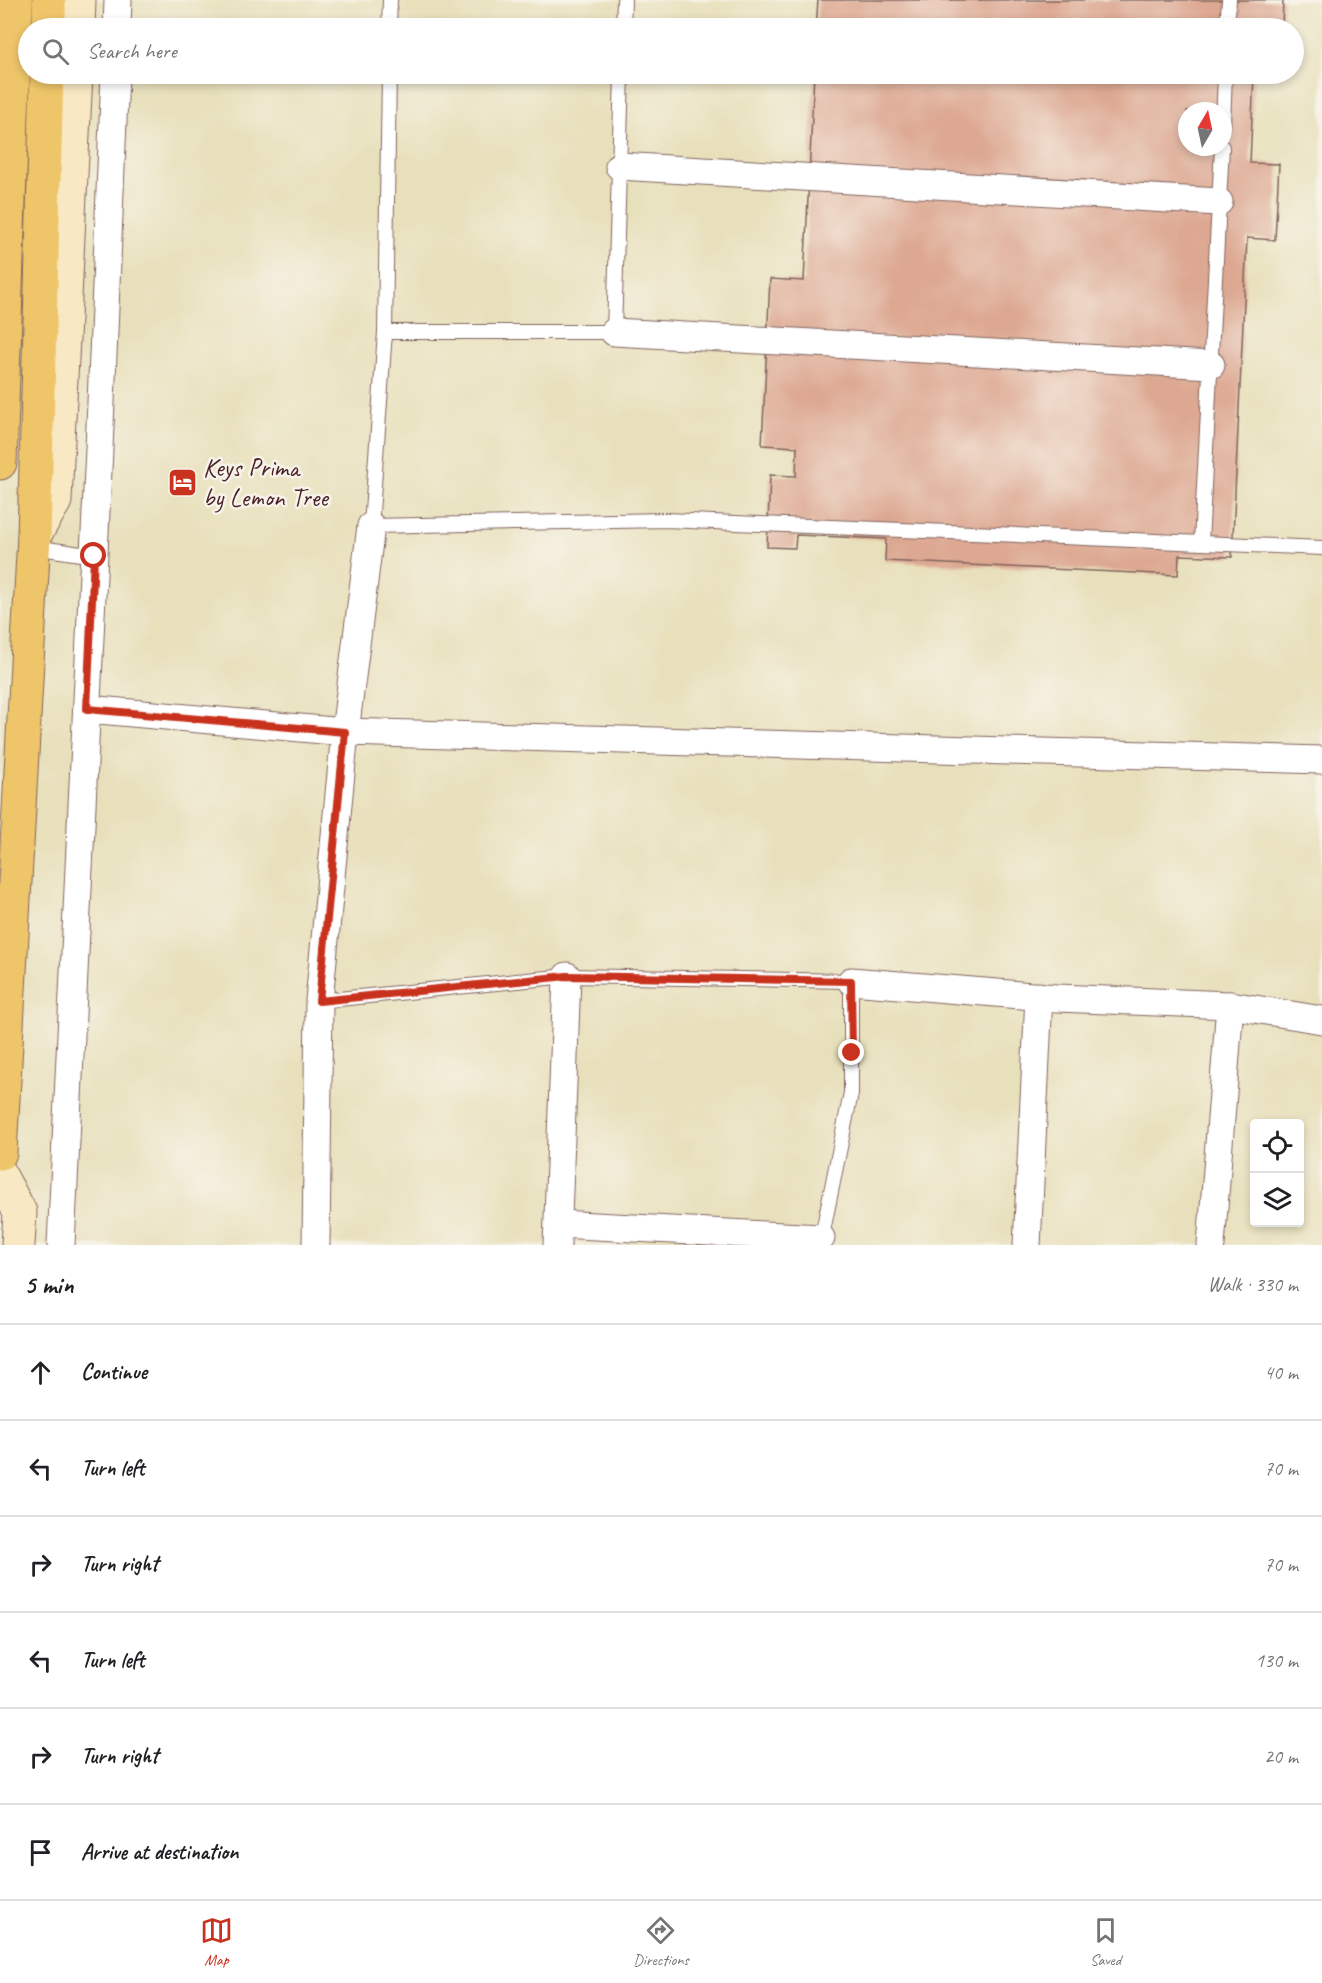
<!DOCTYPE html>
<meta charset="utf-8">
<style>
:root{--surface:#fff;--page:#f2f2f2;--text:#202124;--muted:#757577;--line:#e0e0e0;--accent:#c8321e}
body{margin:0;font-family:Caveat,sans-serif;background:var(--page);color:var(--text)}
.controls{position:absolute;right:18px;bottom:18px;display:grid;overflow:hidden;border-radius:6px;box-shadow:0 3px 9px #0003}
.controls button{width:54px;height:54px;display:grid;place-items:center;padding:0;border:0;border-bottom:2px solid var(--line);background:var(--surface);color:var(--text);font:30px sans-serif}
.compass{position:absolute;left:1178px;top:102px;width:54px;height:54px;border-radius:50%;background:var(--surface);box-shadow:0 3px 9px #0003;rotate:9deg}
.stop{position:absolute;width:18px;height:18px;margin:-14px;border:4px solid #c8321e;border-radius:50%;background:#fff}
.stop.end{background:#c8321e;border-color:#fff;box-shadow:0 2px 6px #0008}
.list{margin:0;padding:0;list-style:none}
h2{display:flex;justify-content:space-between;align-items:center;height:78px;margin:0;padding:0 24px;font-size:26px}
h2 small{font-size:20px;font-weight:400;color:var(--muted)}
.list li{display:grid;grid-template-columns:39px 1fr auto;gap:18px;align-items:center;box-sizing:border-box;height:96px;padding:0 24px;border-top:2px solid var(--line)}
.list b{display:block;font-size:22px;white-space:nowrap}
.list em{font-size:20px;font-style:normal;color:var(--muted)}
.icon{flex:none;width:33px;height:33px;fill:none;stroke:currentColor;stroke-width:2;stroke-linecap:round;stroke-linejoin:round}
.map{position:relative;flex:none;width:1322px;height:1245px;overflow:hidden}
.search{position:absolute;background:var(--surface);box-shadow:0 3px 9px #0003;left:18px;right:18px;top:18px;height:66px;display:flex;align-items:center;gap:15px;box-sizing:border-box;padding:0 21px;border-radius:33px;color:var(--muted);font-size:22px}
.sheet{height:654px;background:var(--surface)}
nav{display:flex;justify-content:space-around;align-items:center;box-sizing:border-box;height:84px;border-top:2px solid var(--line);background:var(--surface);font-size:16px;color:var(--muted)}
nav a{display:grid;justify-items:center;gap:3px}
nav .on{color:var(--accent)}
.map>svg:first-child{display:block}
</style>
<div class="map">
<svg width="1322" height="1245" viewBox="0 0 1322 1245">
<rect width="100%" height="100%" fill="#f7f3e8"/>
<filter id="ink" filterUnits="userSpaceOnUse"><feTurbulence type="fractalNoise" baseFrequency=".0167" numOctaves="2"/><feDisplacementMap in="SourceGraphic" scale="12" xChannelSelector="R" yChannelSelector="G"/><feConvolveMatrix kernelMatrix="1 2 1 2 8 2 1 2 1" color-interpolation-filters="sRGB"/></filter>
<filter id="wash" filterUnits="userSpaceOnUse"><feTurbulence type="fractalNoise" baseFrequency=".008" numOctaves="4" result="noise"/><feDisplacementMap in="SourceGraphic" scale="24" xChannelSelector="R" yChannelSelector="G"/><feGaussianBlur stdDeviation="1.35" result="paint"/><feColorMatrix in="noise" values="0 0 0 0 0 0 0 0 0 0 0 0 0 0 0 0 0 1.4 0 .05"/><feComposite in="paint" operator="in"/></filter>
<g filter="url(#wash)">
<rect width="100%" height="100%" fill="#e8e0bb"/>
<g id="blocks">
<g fill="#dda892" fill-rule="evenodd">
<path d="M818,0H1283L1282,28H816Z"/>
<path d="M814,74H1254L1250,163L1279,164L1275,240L1247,238L1232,557L1179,555L1178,575L885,561L886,539L796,535L795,548L767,547L770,475L796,476L797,447L762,445L770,279L804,281ZM1187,111H1223V147H1187Z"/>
</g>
</g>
</g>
<g filter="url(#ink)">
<use href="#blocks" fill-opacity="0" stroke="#81635d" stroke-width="1.5"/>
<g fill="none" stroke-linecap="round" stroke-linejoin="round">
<defs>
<g id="lane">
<path d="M389,28L390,0"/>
<path d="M623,28L624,0"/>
<path d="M1227,28L1229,0"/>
<path d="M389,74L385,332L371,526L666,520L1322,548"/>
<path d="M1223,125L1225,74"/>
<path d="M385,332H614L622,74"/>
<path d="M1201,543L1222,147"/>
<path d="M34,547L94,556"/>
<path d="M319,1001L567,976L851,981V1093L821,1241"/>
</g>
<g id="street">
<path d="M117,28L118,0"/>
<path d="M619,166L1219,202"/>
<path d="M614,332L1211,365"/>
<path d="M87,709L345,732L1322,760"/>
<path d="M851,981L1057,998L1230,1005L1211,1245"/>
<path d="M1230,1005L1322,1020"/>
<path d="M558,1224L821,1238"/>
<path d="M61,1245L99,449L115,74"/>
<path d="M316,1245L319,1001L345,732L371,526"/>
<path d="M557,1245L567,976"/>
<path d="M1027,1245L1039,996"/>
</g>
<g id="secondary">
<path d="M78,28L79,0"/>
<path d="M34,536L55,501L76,74"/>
<path d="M0,1175L20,1212L18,1245"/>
</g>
<g id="primary">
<path d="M49,28V0"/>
<path d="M0,463L16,0"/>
<path d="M0,1153L34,536L47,74"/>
</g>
</defs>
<use href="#lane" stroke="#81635d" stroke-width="16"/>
<use href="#street" stroke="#81635d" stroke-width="29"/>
<use href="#secondary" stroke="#81635d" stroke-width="35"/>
<use href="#primary" stroke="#81635d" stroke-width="35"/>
<use href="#lane" stroke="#fff" stroke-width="14"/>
<use href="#street" stroke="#fff" stroke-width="27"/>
<use href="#secondary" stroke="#f8e8c3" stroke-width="33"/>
<use href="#primary" stroke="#eec569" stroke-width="33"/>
</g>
</g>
<g fill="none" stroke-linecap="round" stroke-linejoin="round" filter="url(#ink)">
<path stroke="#c8321e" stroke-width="8" d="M94,556L87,709L345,732L319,1001L567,976L851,981L852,1053"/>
</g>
<defs>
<symbol id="hotel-square" viewBox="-11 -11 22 22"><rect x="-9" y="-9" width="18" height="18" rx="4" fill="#c8321e" stroke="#f7f3e8"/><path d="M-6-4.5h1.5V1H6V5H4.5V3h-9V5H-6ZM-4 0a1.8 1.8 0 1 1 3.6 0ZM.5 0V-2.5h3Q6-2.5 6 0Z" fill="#fff"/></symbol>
</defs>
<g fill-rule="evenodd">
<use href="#hotel-square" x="166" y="466" width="33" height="33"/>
</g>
<g text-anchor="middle" stroke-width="5" stroke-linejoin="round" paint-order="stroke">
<g font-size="26" fill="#4a1f2b" stroke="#f7f3e8" text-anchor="start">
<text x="203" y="476">Keys Prima<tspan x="203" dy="30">by Lemon Tree</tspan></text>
</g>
</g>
</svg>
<div class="controls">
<button><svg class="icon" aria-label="locate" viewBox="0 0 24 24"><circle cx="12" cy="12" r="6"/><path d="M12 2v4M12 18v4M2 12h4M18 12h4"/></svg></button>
<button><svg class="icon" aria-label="layers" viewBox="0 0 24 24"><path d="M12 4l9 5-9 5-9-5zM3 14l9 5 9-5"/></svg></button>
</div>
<svg class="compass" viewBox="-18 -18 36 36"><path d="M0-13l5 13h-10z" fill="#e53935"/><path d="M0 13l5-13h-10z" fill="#757577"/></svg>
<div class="stop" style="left:94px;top:556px"></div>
<div class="stop end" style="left:852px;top:1053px"></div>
<div class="search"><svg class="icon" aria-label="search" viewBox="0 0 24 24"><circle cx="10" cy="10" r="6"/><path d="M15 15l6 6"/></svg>Search here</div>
</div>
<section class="sheet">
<h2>5 min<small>Walk · 330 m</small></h2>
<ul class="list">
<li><svg class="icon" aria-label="ahead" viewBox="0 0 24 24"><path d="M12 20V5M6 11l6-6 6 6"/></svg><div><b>Continue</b></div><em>40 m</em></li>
<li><svg class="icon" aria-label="left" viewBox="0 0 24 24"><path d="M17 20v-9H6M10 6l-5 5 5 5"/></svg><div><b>Turn left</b></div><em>70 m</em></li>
<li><svg class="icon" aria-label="right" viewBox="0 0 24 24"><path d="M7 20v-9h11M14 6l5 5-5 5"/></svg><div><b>Turn right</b></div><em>70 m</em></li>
<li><svg class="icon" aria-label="left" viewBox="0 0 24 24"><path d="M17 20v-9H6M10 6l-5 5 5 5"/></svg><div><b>Turn left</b></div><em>130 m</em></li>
<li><svg class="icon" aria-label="right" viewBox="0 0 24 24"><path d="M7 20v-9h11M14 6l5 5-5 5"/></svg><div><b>Turn right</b></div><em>20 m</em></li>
<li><svg class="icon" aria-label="arrive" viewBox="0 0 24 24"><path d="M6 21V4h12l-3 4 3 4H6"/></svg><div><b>Arrive at destination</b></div></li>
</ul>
</section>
<nav>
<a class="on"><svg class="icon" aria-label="map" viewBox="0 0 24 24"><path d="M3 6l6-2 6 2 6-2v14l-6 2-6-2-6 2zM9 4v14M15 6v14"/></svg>Map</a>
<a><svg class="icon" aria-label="directions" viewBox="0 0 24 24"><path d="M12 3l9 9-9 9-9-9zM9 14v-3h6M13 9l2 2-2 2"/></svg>Directions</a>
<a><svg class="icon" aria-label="saved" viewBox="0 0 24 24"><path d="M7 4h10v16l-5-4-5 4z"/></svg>Saved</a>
</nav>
